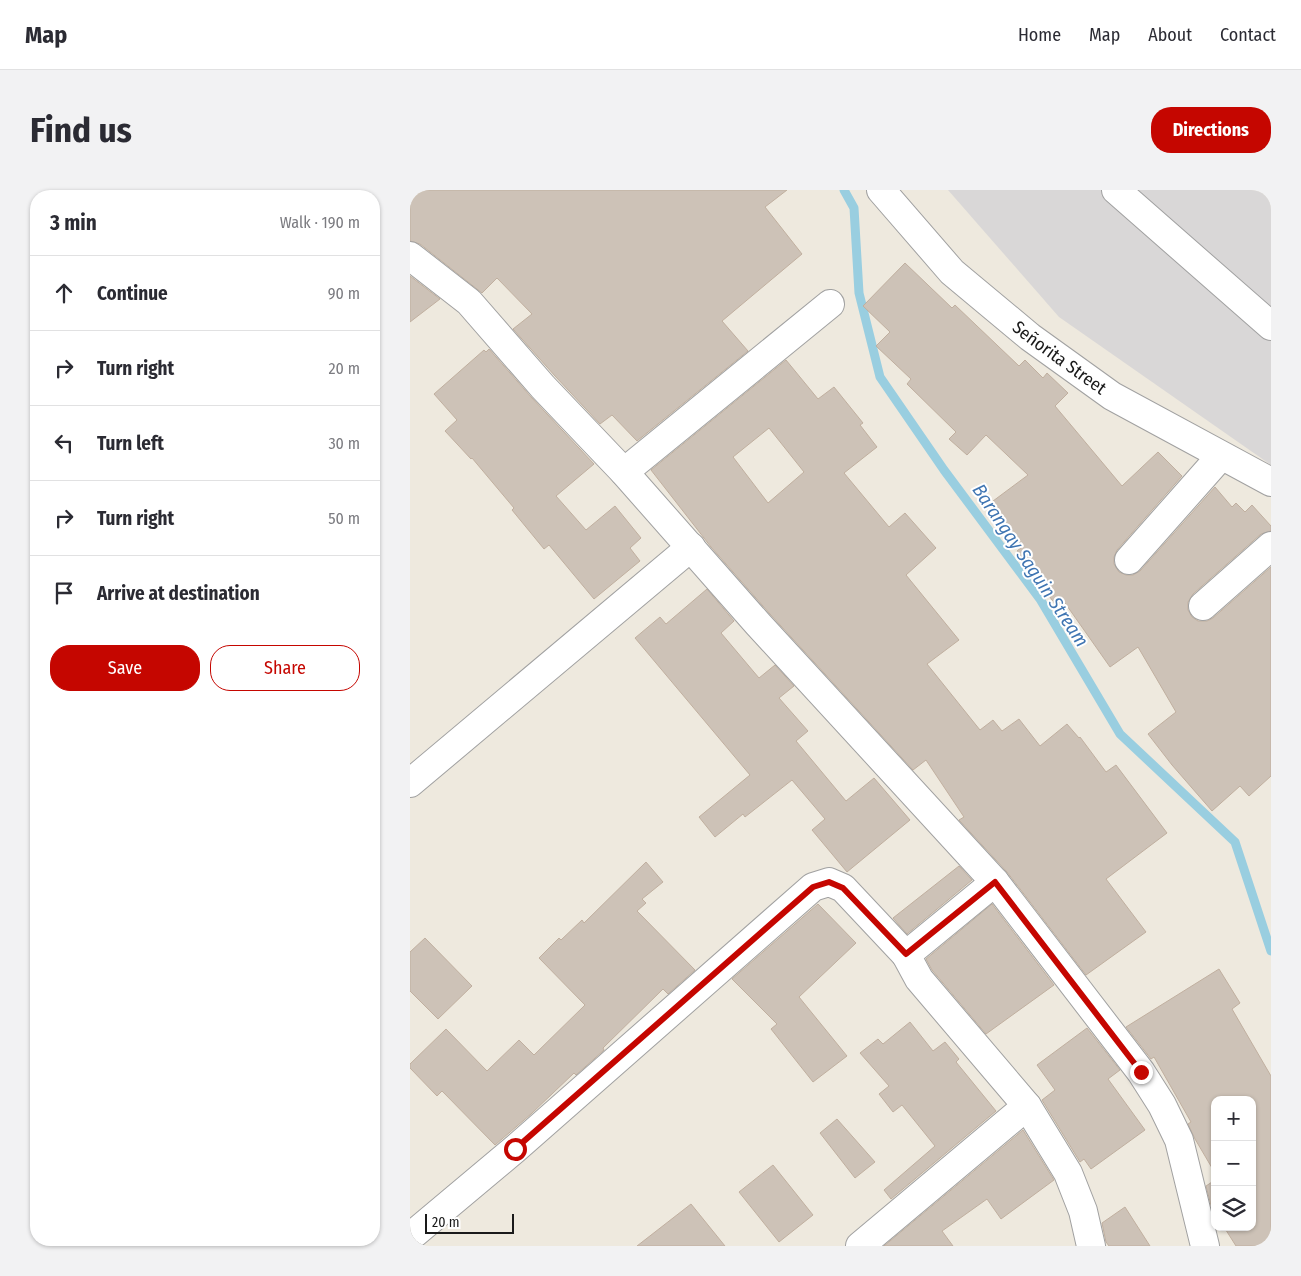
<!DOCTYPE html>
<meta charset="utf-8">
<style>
:root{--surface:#fff;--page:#f2f2f3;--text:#2b2b33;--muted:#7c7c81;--line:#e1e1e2;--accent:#c50600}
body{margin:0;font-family:"Fira Sans Condensed",sans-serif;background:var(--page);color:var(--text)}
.controls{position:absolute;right:15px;bottom:15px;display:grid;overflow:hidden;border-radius:10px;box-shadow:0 1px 4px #0004}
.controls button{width:45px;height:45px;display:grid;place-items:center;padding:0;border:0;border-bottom:1px solid var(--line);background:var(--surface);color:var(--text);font:25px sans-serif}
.scale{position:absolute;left:15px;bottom:12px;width:89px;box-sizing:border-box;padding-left:5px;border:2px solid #1a1a1a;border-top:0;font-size:14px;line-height:18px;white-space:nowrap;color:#1a1a1a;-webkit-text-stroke:4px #fff;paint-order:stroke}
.stop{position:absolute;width:15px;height:15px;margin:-11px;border:4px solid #c50600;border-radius:50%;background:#fff}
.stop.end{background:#c50600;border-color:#fff;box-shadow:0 1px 5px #0008}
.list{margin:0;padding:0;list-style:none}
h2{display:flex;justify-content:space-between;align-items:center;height:65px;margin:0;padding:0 20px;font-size:21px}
h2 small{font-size:16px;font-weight:400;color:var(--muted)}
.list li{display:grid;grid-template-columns:32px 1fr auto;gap:15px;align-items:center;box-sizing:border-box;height:75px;padding:0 20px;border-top:1px solid var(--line)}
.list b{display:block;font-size:19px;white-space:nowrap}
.list em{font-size:16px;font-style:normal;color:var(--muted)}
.actions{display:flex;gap:10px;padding:15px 20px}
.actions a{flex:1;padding:11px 0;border:1px solid var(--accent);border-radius:20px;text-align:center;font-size:18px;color:var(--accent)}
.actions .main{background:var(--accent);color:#fff}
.icon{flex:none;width:28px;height:28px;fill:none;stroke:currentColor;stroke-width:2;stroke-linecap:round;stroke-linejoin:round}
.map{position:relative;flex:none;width:861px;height:1056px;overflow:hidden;border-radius:20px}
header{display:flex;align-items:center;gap:30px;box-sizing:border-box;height:70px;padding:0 25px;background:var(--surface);border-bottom:1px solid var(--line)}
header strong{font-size:24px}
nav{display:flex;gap:28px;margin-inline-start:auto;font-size:18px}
.intro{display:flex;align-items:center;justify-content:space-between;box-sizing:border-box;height:120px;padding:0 30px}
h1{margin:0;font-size:35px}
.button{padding:12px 22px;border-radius:20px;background:var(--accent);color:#fff;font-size:18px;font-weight:700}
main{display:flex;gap:30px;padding:0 30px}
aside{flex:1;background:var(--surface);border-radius:20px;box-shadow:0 1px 4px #0004}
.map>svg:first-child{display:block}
</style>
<header>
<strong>Map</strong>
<nav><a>Home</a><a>Map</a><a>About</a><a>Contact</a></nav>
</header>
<div class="intro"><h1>Find us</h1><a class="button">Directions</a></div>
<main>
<aside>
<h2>3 min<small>Walk · 190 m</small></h2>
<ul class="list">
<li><svg class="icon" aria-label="ahead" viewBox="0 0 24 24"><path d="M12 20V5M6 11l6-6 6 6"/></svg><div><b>Continue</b></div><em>90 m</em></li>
<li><svg class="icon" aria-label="right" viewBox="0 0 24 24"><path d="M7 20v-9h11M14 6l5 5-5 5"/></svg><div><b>Turn right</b></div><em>20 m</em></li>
<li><svg class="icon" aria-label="left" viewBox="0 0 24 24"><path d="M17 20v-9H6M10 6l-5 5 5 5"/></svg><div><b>Turn left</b></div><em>30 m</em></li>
<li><svg class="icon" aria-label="right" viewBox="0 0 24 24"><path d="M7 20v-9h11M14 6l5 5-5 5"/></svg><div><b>Turn right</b></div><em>50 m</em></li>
<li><svg class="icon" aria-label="arrive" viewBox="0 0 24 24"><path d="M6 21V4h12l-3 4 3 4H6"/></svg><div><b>Arrive at destination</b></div></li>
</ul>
<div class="actions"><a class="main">Save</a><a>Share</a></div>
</aside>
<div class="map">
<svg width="861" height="1056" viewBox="0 0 861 1056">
<rect width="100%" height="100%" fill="#eee9de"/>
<path fill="#d9d7d7" d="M538,0H861V275L649,127Z"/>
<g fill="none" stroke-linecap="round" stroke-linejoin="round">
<path stroke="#99cee0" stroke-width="9" d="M434,0L444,18L449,103L470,187L534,280L630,409L710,544L825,652L861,761"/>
</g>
<g fill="#cdc2b7" stroke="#c0af9f" fill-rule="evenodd">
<path d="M0,0H377L355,17L392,64L312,131L338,161L227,251L202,225L190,234L145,186L103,139L122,124L87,88L72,103L10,54L0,51Z"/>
<path d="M495,73L542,118L545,115L609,176L615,170L633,188L637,183L658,203L645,216L712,296L748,262L772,286L707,360L704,367V374L709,382L716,385H723L730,381L805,297L822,317L826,313L835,322L842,315L861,336V341L851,344L783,404L778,412V420L782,427L788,431H797L803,428L861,377V586L839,606L830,596L802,621L762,575L738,544L766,522L728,457L700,477L655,413L648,418L622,383L623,382L607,361L612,357L579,314L618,285L576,245L557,265L539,249L546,242L497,194L501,189L466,156L480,142L453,116Z"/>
<path d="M0,86L30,109L0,132Z"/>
<path d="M79,159L121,207L184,274L146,306L176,340L205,316L231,348L220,358L230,371L184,409L139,355L134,359L102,320L104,318L62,268L61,269L35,241L47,230L24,204L74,160L76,162Z"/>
<path d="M376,170L408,209L424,197L453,233L450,235L467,257L434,283L479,337L495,323L526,358L496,385L549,450L517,474L570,540L583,530L592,541L609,529L630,556L657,534L669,548L670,547L696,582L706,575L757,643L696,689L736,742L676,785L597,682L549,630L554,627L516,570L503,580L360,424L301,357L241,280ZM359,238L394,282L358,313L323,267Z"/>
<path d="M297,399L324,431L311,443L349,488L365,475L384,496L369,508L398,541L386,551L436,611L464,588L500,630L437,682L402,640L415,629L382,590L335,627L333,624L305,647L289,627L340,585L225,448L250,427L256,434Z"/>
<path d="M236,672L253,692L232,709L236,713L227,721L285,780L258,804L253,799L193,858L194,860L166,885L164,883L121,924L85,955L32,901L27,906L0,878V874L36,839L77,881L109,850L124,865L175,815L129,768L149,748L151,750L172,730L174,733Z"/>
<path d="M549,676L562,690L497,744L483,728Z"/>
<path d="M408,714L446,753L389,807L437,866L403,892L361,839L367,834L322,789Z"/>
<path d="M582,714L644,795L576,844L522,780L516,769Z"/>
<path d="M15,748L62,796L28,829L0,801V762Z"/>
<path d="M809,779L830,813L822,819L861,886V1056H826L814,1037H842V910H805V983L785,949L778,934L781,932L744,867L741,869L716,837Z"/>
<path d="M500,832L523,861L535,852L549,869L546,872L586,921L481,1009L474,1000L525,956L492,915L483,922L469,904L479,896L450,863L468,849L473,854Z"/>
<path d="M677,838L710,880L698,889L735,940L681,979L674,969L670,972L632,910L645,900L627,875Z"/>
<path d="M427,929L465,972L445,988L410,943Z"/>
<path d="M613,940L644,990L591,1029L577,1009L532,1041L543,1056H474Z"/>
<path d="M363,975L403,1025L369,1052L329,1002Z"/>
<path d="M805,990V1023L802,1019L796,996Z"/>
<path d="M281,1014L315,1056H227Z"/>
<path d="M715,1017L740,1056H699L696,1052L692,1033Z"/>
</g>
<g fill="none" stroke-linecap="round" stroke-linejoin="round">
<defs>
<g id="minor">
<path id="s1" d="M471,0L542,82L620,147L702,206L861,292"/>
<path d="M706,0L861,136"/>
<path d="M0,66L59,112L133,197L214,282L348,434L585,692L731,882L752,915L769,950L795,1056"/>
<path d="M214,282L420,114"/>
<path d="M719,370L811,266"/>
<path d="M793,416L861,356"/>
<path d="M0,593L281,357"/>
<path d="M585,692L496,765L509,789L617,916L658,983L673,1021L681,1056"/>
<path d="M0,1047L105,959L403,697L419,692L433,698L496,765"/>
<path d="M450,1056L617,916"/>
</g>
</defs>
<use href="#minor" stroke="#a1a1a1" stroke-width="30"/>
<use href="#minor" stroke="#fff" stroke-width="28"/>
</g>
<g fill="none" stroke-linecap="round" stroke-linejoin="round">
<path stroke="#c50600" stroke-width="6" d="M105,959L403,697L419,692L433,698L496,764L585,692L731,882"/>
</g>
<g text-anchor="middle" stroke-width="4" stroke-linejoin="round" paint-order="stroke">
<g font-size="18" fill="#1a1a1a" stroke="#fff">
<text dy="6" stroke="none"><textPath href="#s1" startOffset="246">Señorita Street</textPath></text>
</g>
<g font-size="19" font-style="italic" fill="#3f75b2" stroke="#fff">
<text transform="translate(621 375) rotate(56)" y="7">Barangay Saguin Stream</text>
</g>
</g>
</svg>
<div class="controls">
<button>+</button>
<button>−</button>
<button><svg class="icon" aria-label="layers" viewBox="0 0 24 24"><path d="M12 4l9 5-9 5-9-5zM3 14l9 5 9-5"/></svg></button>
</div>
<div class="scale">20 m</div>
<div class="stop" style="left:105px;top:959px"></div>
<div class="stop end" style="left:731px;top:882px"></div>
</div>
</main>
